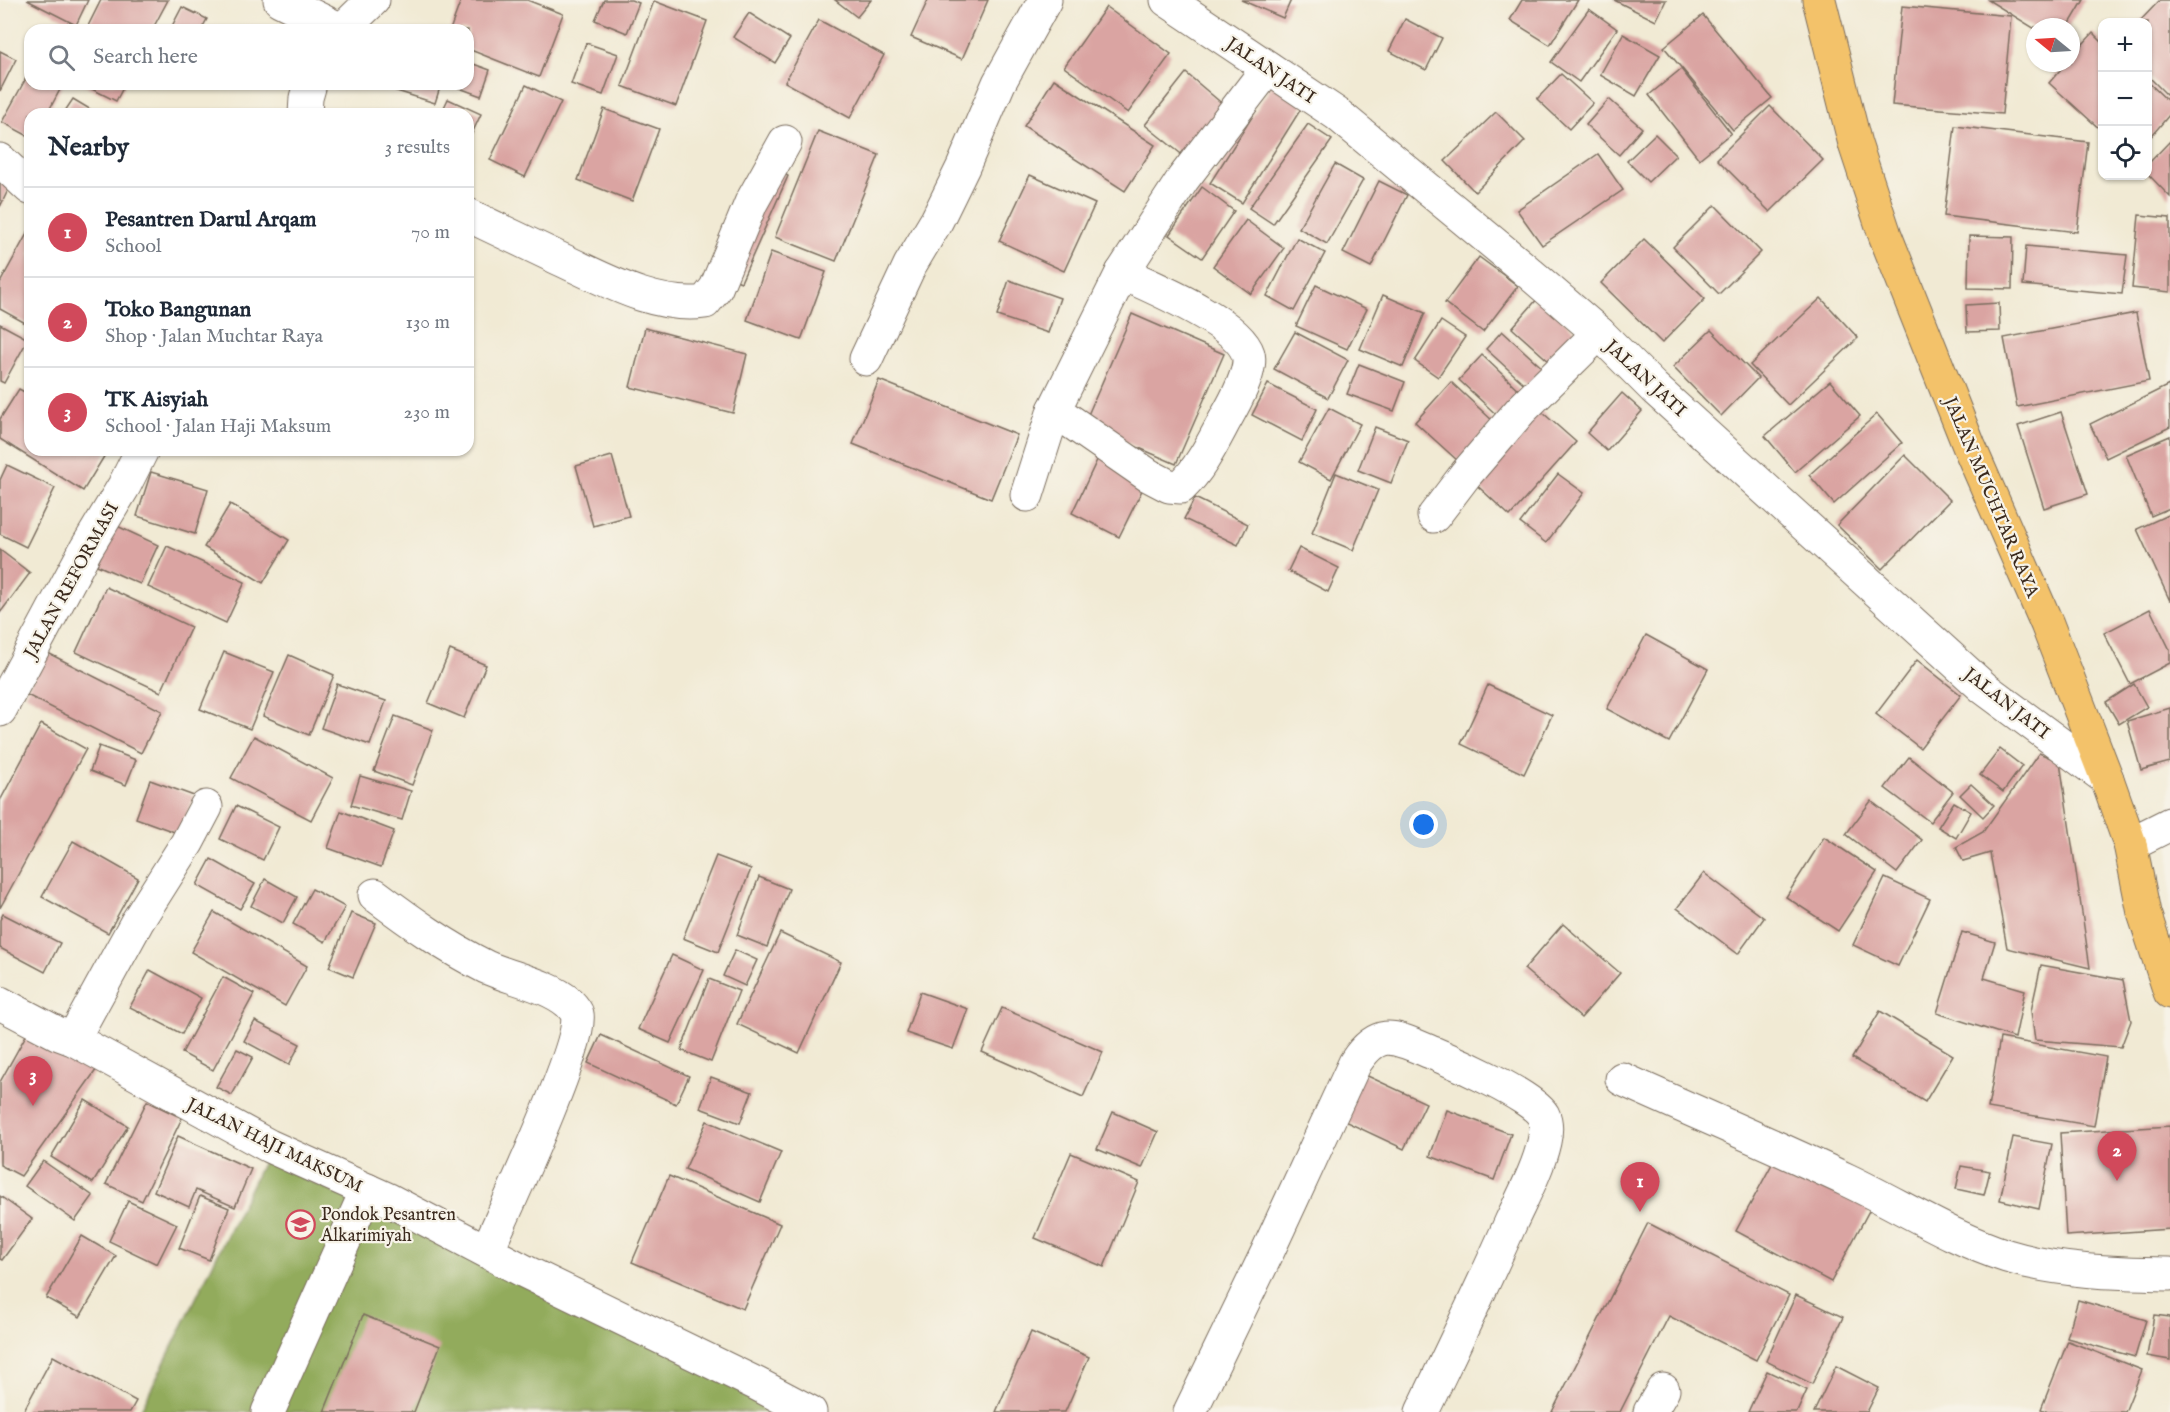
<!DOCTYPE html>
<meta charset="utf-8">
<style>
:root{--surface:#fff;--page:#f2f2f3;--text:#1f2937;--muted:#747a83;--line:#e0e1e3;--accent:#d1495b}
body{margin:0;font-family:"IM FELL English",serif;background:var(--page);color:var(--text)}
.controls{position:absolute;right:18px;top:18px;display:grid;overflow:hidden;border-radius:12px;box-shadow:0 2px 4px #0004}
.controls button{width:54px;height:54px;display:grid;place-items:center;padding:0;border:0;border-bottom:2px solid var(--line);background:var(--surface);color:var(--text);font:30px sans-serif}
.compass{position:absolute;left:2026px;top:18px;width:54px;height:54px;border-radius:50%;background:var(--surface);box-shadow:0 2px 4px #0004;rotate:288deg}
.you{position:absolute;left:1424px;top:825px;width:21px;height:21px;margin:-15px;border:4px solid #fff;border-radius:50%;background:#1a73e8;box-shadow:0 0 0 9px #1a73e833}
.badge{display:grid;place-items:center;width:39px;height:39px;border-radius:50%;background:var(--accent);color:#fff;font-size:20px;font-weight:700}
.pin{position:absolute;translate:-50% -50px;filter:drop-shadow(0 2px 3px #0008)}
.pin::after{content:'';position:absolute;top:32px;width:21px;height:18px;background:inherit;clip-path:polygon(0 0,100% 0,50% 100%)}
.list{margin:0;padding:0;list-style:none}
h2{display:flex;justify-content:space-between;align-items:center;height:78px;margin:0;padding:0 24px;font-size:26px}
h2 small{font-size:20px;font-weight:400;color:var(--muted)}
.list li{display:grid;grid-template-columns:39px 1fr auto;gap:18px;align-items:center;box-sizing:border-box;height:90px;padding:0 24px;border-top:2px solid var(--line)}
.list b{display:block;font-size:22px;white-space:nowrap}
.list p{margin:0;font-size:20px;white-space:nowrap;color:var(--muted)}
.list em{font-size:20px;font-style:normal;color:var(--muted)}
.icon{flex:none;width:33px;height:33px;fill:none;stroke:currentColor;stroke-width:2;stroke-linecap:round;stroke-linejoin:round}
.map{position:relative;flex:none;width:2170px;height:1412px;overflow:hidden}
.search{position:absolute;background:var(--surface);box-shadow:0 2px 4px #0004;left:24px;top:24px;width:450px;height:66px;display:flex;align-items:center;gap:15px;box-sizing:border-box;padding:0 21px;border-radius:18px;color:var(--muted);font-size:22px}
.panel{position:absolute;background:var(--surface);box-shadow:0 2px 4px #0004;left:24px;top:108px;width:450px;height:348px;border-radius:18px}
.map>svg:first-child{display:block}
</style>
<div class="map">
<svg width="2170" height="1412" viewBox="0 0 2170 1412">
<rect width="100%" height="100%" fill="#f7f3e8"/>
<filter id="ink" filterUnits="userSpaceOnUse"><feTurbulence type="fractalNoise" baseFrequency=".0167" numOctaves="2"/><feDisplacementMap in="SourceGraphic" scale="12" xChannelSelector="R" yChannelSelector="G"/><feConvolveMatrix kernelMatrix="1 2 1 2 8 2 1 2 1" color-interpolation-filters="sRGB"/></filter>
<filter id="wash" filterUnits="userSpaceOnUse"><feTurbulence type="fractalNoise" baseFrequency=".008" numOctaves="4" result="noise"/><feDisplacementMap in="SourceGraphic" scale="24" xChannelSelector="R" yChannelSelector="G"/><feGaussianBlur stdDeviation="1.35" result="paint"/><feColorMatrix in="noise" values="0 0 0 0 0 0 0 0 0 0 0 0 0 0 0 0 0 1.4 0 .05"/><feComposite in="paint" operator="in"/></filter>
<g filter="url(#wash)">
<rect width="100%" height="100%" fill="#f1ead4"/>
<path fill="#92ab5c" stroke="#666a3d" stroke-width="1.5" d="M264,1160L814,1412H140Z"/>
<g id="blocks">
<g fill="#daa4a2">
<path d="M27,0H88L76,25Z"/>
<path d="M101,0H168L152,30H86Z"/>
<path d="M461,0H527L563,14L539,77L468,49V30H450Z"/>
<path d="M604,0H631L639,3L627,33L595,20Z"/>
<path d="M835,0H871L857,17Z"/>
<path d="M928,0H988L962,59L911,37Z"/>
<path d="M1241,0H1291L1283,18Z"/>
<path d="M1522,0H1578L1550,45L1510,20Z"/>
<path d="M1614,0H1666L1656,21Z"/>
<path d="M1988,0H2084L2068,27H2035V29Z"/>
<path d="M2160,0H2170V98L2148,76V22H2139Z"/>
<path d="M654,1L707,21L676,106L622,86Z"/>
<path d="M1902,6L2011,16L2002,114L1892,105Z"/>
<path d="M182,7L207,19L201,30H170Z"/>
<path d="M1106,7L1171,54L1128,113L1064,67Z"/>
<path d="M1589,9L1617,29L1579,82L1551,62Z"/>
<path d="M749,13L790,39L775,63L733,37Z"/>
<path d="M1703,15L1772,98L1733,130L1664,47Z"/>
<path d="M1405,19L1442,38L1426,70L1389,51Z"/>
<path d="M819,20L884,55L850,118L785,82Z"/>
<path d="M2093,33L2102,42V131L2049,83L2066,63H2071V57Z"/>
<path d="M1623,34L1660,55L1636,96L1600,75Z"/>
<path d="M586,43L618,54L603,95L571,84Z"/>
<path d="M0,51L16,59L0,91Z"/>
<path d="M468,62L490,70L481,96L454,86L455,84H468Z"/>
<path d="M1681,69L1731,133L1699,159L1649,95Z"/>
<path d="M30,71V84H63L47,114H30V137L2,122Z"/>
<path d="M1186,73L1225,106L1185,157L1145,125Z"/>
<path d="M1561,74L1593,103L1569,129L1537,99Z"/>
<path d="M1054,79L1155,145L1125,191L1024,126Z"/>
<path d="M2148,82L2170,103V114L2148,140Z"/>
<path d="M82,84H125L116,101Z"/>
<path d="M385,84H441L435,103L384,87Z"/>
<path d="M1273,84L1304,104L1242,203L1210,183Z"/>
<path d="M526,85L561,102L525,177L490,160Z"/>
<path d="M73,99L98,114H63Z"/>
<path d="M448,99L481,114L468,142V114H441Z"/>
<path d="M1609,99L1642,128L1619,155L1586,125Z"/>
<path d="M1770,106L1823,160L1770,212L1717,159Z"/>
<path d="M604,109L659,129L632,201L578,180Z"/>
<path d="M1496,112L1525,141L1475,192L1445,161Z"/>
<path d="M1308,124L1332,140L1273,224L1249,208Z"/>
<path d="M1955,126L2088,142L2077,232L1944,216Z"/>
<path d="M818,131L879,155L836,261L775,237Z"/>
<path d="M1655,134L1676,155L1648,182L1627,161Z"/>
<path d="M2170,141V197L2148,174V164Z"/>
<path d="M1598,154L1623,190L1542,245L1517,210Z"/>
<path d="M1335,164L1363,180L1327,244L1299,228Z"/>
<path d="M774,169L788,176L741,282L726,276Z"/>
<path d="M1030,175L1095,204L1064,271L999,241Z"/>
<path d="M1379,181L1407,195L1371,267L1343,253Z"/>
<path d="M0,182L10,186L0,207Z"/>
<path d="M1202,187L1234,211L1202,258L1169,235Z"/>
<path d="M1715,205L1761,252L1719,294L1673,247Z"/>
<path d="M2139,215L2170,218V292L2132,288Z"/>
<path d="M1246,220L1284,248L1251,294L1213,266Z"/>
<path d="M28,232L30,233V319L27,324L0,309V283Z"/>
<path d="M1969,236L2013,237L2012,289L1968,288Z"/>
<path d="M1297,238L1325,253L1294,311L1267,296Z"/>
<path d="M1644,239L1705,299L1662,343L1601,283Z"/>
<path d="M2026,246L2127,255L2122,294L2023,285Z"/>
<path d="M771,252L826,272L801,340L747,320Z"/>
<path d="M1479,257L1518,286L1483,332L1445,303Z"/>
<path d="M1009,280L1060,298L1048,333L997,316Z"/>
<path d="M1316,285L1367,309L1347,349L1296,326Z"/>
<path d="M1383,295L1425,313L1403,367L1360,349Z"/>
<path d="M1539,297L1579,335L1552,364L1512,328Z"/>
<path d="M1821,298L1858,338L1788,405L1750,365Z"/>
<path d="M1999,303L2000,331L1967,332L1966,305Z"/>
<path d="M2136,313L2149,381L2017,407L2004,338Z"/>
<path d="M1132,314L1224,354L1176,464L1084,424Z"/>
<path d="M1441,321L1465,337L1438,377L1415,361Z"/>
<path d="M0,324L28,339L4,383L0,381Z"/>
<path d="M645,328L747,354L733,413L630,387Z"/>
<path d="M1711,330L1758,378L1721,416L1673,367Z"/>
<path d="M1502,331L1548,373L1532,391L1486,349Z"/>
<path d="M1295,332L1348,360L1328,398L1274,369Z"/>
<path d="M1482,355L1524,395L1501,419L1459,380Z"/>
<path d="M1359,364L1405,382L1394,411L1347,394Z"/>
<path d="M879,380L1017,435L991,499L853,444Z"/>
<path d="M1830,381L1860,416L1795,472L1765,436Z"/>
<path d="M1451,382L1494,422L1458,461L1415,422Z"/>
<path d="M1268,384L1317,409L1302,441L1252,415Z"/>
<path d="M2169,385L2170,427L2106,458L2090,424Z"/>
<path d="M19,389L30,395V450H108L83,491L0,439V419Z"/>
<path d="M1622,393L1642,411L1607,451L1587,433Z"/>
<path d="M1534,405L1576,442L1510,516L1469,478Z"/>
<path d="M1329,408L1360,424L1331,479L1299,462Z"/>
<path d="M2061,412L2088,494L2044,508L2018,426Z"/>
<path d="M1877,414L1902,443L1834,504L1809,475Z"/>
<path d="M1375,427L1408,440L1391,483L1358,470Z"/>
<path d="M2170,436V508L2151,516L2126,455Z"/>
<path d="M1905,455L1950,500L1882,569L1837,525Z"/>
<path d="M612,456L629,516L593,526L576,466Z"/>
<path d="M1099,456L1147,480L1119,537L1072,513Z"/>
<path d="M7,465L55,488L26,547L0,534V480Z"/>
<path d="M151,472L208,489L195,534L137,516Z"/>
<path d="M1336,473L1378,490L1353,550L1312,533Z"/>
<path d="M1558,474L1584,493L1546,543L1520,523Z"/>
<path d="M1195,498L1248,524L1238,545L1184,519Z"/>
<path d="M230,504L289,540L263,583L204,547Z"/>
<path d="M2170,514V601L2137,529Z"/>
<path d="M115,525L158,545L140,584L97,565Z"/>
<path d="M167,546L245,582L226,623L148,587Z"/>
<path d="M1299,548L1339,568L1328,592L1288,571Z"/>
<path d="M0,550L30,573L0,613Z"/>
<path d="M106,587L191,627L161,692L76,652Z"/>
<path d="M2150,609L2170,650V663L2130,684L2104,633Z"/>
<path d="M1646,635L1708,669L1669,742L1607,709Z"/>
<path d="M450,650L486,665L464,718L428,703Z"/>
<path d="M46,652L162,711L141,753L25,694Z"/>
<path d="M224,652L274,672L250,729L200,709Z"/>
<path d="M289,655L334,675L309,735L263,716Z"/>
<path d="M1917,660L1961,695L1920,748L1876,714Z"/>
<path d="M337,684L386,701L370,745L321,728Z"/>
<path d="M2134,684L2147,707L2119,724L2106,702Z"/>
<path d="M1488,685L1552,715L1524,774L1461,744Z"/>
<path d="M2170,708V762L2141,770L2127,721Z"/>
<path d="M395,716L433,730L412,785L374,771Z"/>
<path d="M41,724L86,749L0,908V801Z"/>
<path d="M254,736L333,778L311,820L231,778Z"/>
<path d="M99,746L136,760L126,785L90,771Z"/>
<path d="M2000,749L2022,766L2003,792L1980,775Z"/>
<path d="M2039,753L2060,762L2090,968L2007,948L1990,853L1963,861L1956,847L1983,832Z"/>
<path d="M1909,757L1953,792L1930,822L1885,788Z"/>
<path d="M360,776L411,791L402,820L351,805Z"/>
<path d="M150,780L194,796L180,834L136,818Z"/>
<path d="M1971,784L1994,805L1983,817L1960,795Z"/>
<path d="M1871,801L1922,840L1897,873L1846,834Z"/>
<path d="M1954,802L1971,812L1956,838L1938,827Z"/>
<path d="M236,806L279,827L263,860L220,839Z"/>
<path d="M341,811L394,831L381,867L328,848Z"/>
<path d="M1824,837L1877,872L1838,931L1786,897Z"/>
<path d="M73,841L138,878L108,933L42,897Z"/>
<path d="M716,856L751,869L718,952L683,938Z"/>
<path d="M211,859L255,884L240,909L197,885Z"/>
<path d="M1704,873L1764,918L1738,954L1677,908Z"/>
<path d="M759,877L789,889L767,947L737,935Z"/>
<path d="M1885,878L1930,899L1898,966L1853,945Z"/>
<path d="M265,879L297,897L283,923L251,906Z"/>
<path d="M312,889L345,907L325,942L293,924Z"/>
<path d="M214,912L307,966L285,1006L191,952Z"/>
<path d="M351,913L376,923L353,977L329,967Z"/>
<path d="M3,914L60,943L45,972L0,948V920Z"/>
<path d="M1563,924L1620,973L1581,1018L1524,969Z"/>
<path d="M1962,932L1995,942L1984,978L2025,990L2015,1038L1937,1013Z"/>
<path d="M780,933L841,962L799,1053L737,1024Z"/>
<path d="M735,950L757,960L745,986L723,976Z"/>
<path d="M672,955L704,970L670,1043L638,1029Z"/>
<path d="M2041,965L2123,980L2131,1021L2121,1047L2035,1040L2031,1011Z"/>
<path d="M150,970L201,998L182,1034L130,1007Z"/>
<path d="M223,977L254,994L213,1070L182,1053Z"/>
<path d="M709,979L739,991L711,1062L681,1050Z"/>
<path d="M920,992L968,1009L953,1049L906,1033Z"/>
<path d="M1002,1008L1103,1052L1083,1097L982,1052Z"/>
<path d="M1880,1011L1953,1055L1925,1102L1852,1058Z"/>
<path d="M255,1021L300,1044L289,1065L244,1041Z"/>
<path d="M29,1030L99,1066L21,1176L0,1165V1082Z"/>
<path d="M601,1035L689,1076L676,1104L588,1063Z"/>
<path d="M2000,1038L2106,1057L2094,1126L1988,1108Z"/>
<path d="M237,1049L253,1057L232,1095L216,1087Z"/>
<path d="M1359,1072L1426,1103L1404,1149L1338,1118Z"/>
<path d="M711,1077L752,1092L740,1123L700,1108Z"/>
<path d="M85,1100L128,1126L93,1183L51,1157Z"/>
<path d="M147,1101L182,1118L142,1201L106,1184Z"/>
<path d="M1447,1110L1511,1134L1494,1180L1430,1156Z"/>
<path d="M1113,1112L1158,1132L1142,1168L1097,1149Z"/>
<path d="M707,1121L781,1152L760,1202L685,1169Z"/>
<path d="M2170,1126V1229L2066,1236L2060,1133Z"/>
<path d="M178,1136L251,1169L235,1207L196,1190L189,1207L154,1191Z"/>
<path d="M2013,1137L2052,1144L2039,1209L2000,1200Z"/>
<path d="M1071,1153L1139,1182L1104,1267L1035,1238Z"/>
<path d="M1778,1153L1872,1205L1831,1282L1736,1231Z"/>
<path d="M43,1161L93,1196L75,1221L25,1186Z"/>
<path d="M1961,1166L1990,1171L1984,1195L1956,1189Z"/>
<path d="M669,1176L780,1224L743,1309L632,1262Z"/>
<path d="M0,1196L32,1219L2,1260L0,1259Z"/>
<path d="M200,1196L229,1208L209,1260L179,1248Z"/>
<path d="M128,1201L177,1224L157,1264L109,1241Z"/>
<path d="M1648,1223L1789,1295L1756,1360L1669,1316L1620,1412H1552Z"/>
<path d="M82,1236L116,1256L80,1317L46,1298Z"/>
<path d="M1796,1295L1843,1317L1812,1384L1766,1361Z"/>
<path d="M2078,1300L2146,1320L2135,1357L2067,1338Z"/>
<path d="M363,1315L440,1346L414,1412H324Z"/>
<path d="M2154,1315L2170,1317V1360L2147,1356Z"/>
<path d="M1031,1332L1089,1357L1065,1412H996Z"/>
<path d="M2068,1341L2142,1370L2125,1412H2048L2041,1409Z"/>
<path d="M53,1356L136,1401L130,1412H23Z"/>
<path d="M1836,1366L1879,1388L1867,1412H1814Z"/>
<path d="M1767,1371L1807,1390L1797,1412H1748Z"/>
</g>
</g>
</g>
<g filter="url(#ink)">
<use href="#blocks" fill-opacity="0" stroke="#7b6d5e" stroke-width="1.5"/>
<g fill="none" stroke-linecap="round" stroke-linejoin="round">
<defs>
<g id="minor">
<path d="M280,0L341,30"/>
<path d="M1167,0L1337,114L1520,265L1599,333L1654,388L1984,688L2107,779"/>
<path d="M342,30L373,0"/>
<path d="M305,114L306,98L310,84"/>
<path d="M0,160L30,188"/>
<path d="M468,215C499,230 529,244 560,259C604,279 655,309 705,302L716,288L751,203L785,142"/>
<path d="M866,359L910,265L937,220L963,167L999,83L1045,0"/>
<path d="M1054,410L1148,475L1169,486L1181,487C1201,468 1213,442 1226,418C1234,404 1253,370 1248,354C1238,322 1152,287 1122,273"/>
<path d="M1027,495L1054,410L1122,273L1183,179L1268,68"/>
<path d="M1434,516L1466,474L1521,410L1599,333"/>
<path d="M0,710L86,549L124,486L142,450"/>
<path d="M2130,844L2170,824"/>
<path d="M375,895C411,922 446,947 486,967C510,978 549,985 569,1003C571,1005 576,1010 577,1014C584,1042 503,1215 487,1251"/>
<path d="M0,1003L57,1033L73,1039L269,1146L389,1200L526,1272L757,1384L810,1412"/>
<path d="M73,1039L137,922L187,843L206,807"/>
<path d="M1622,1079C1697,1113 1773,1145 1847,1180C1900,1205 1951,1238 2007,1256C2059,1272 2116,1273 2170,1274"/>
<path d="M268,1412L367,1190"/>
<path d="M1190,1412L1267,1253L1355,1063C1380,1025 1396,1038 1433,1053C1455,1062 1532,1096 1543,1115C1547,1123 1546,1133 1544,1142C1538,1169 1523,1196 1511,1222C1483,1286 1452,1349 1422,1412"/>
<path d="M1650,1412L1663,1390"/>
</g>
<path id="highway" d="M1819,0L1855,144L1885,235L1969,446L2047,624L2107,779L2130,844L2144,913L2170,992"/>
</defs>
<use href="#minor" stroke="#7b6d5e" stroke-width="35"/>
<use href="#highway" stroke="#7b6d5e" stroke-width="35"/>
<use href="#minor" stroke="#fff" stroke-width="33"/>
<use href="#highway" stroke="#f3c26a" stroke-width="33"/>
</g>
</g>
<defs>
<symbol id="school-ring" viewBox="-11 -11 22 22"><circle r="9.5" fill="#f7f3e8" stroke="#d1495b" stroke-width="1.5"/><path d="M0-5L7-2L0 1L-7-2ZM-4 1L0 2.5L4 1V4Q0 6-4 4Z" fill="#d1495b"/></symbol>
</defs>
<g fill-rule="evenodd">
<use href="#school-ring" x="284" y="1208" width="33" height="33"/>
</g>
<g text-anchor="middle" stroke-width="4.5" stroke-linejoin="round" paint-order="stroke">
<g font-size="18" fill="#3b2a1e" stroke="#f7f3e8">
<text transform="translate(1271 70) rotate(34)" y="6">JALAN JATI</text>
<text transform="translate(1646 378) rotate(43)" y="6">JALAN JATI</text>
<text transform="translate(1992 497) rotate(67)" y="6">JALAN MUCHTAR RAYA</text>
<text transform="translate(71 580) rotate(-61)" y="6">JALAN REFORMASI</text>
<text transform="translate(2007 703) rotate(38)" y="6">JALAN JATI</text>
<text transform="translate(275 1145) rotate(26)" y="6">JALAN HAJI MAKSUM</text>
</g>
<g font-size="18" fill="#3b2a1e" stroke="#f7f3e8" text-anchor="start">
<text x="321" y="1220">Pondok Pesantren<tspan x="321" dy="21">Alkarimiyah</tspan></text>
</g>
</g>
</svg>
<div class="controls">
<button>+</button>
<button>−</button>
<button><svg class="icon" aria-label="locate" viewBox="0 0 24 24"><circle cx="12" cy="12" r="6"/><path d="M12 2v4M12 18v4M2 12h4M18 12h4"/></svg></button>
</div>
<svg class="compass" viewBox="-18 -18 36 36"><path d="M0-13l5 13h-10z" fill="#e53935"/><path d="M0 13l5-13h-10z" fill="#747a83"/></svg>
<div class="you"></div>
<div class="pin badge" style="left:1640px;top:1212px">1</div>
<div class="pin badge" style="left:2117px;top:1181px">2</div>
<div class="pin badge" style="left:33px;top:1106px">3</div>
<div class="search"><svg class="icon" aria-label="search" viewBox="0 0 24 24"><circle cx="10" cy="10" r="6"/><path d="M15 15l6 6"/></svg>Search here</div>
<section class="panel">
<h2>Nearby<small>3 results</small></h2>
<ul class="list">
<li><span class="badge">1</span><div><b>Pesantren Darul Arqam</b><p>School</p></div><em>70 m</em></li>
<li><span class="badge">2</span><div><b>Toko Bangunan</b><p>Shop · Jalan Muchtar Raya</p></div><em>130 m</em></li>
<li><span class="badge">3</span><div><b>TK Aisyiah</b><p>School · Jalan Haji Maksum</p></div><em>230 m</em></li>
</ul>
</section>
</div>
